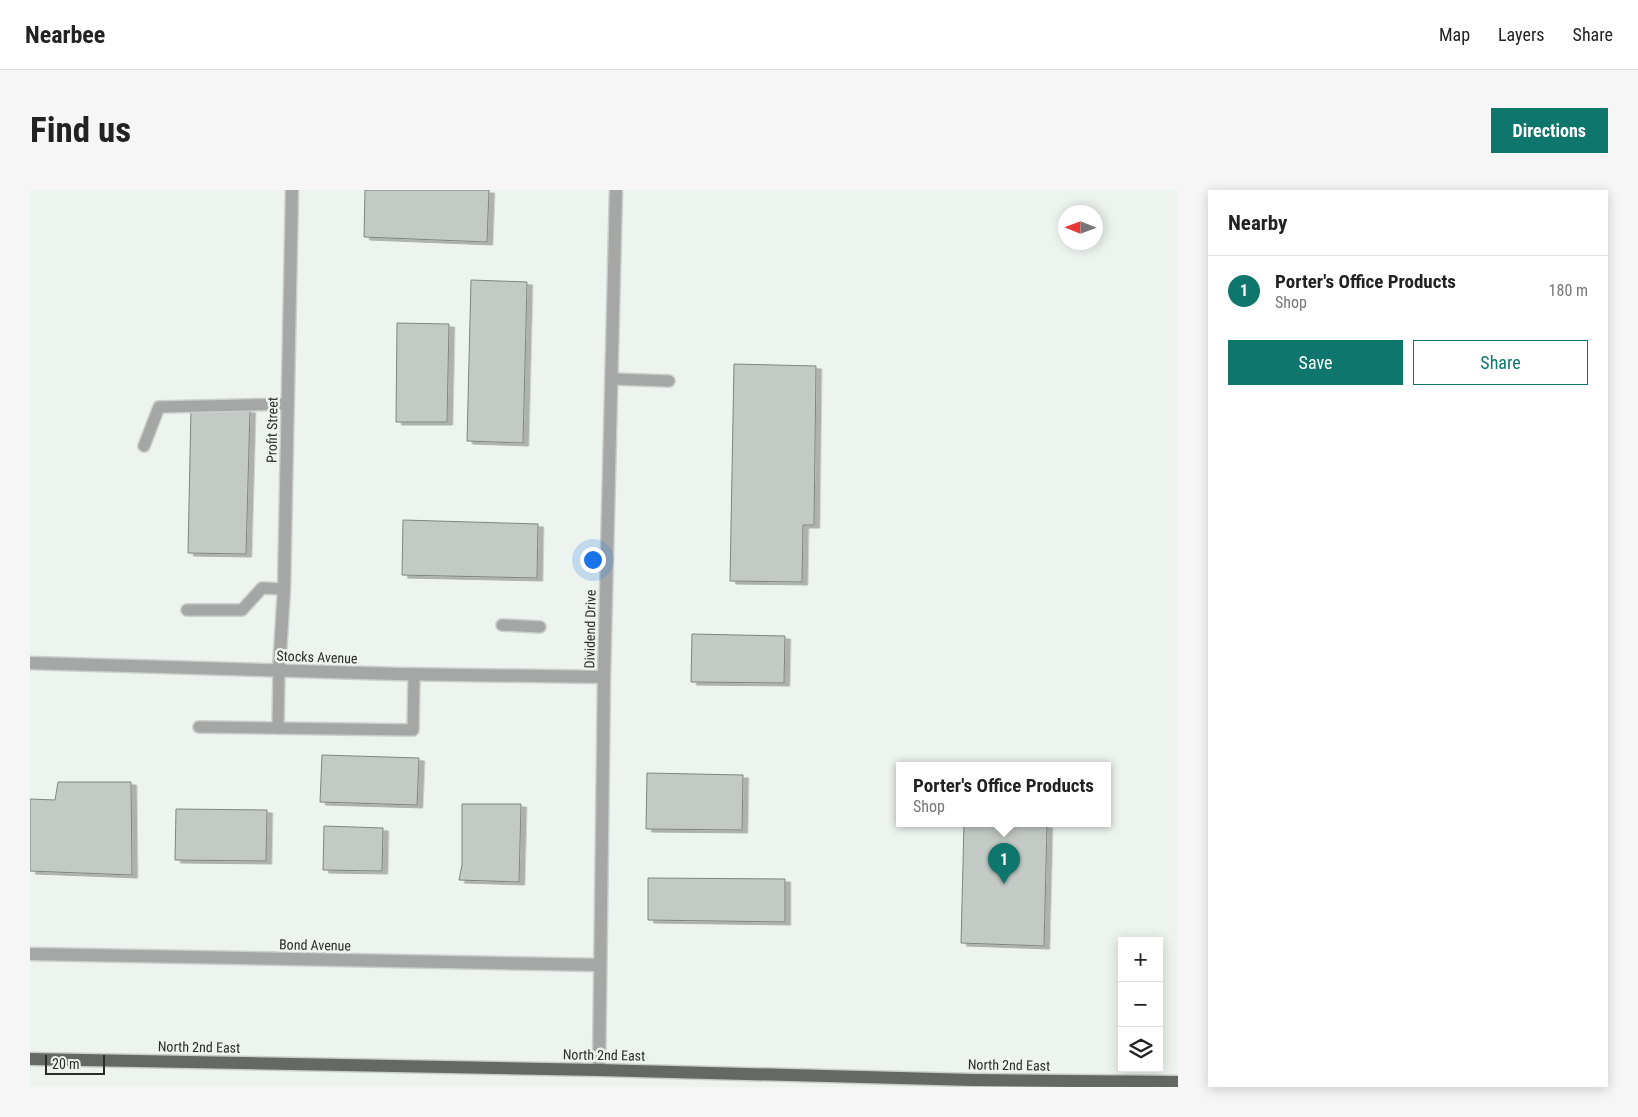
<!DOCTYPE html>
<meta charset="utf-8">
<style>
:root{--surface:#fff;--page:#f6f6f6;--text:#222;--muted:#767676;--line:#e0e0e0;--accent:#0f766e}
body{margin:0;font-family:"Roboto Condensed",sans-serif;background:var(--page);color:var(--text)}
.controls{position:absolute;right:15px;bottom:15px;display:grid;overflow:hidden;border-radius:0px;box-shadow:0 2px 12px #0003}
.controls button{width:45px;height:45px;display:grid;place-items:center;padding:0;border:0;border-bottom:1px solid var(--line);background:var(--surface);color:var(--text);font:25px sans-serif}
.compass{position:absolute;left:1028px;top:15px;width:45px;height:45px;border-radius:50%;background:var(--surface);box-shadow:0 2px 12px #0003;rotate:271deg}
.scale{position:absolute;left:15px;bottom:12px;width:60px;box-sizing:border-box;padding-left:5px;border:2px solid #2b2d2b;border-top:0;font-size:14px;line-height:18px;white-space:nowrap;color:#2b2d2b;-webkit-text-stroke:4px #edf3ee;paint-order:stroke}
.you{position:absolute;left:562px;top:369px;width:18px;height:18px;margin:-12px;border:4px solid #fff;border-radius:50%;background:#1a73e8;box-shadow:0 0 0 8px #1a73e833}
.badge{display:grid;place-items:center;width:32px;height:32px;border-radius:50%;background:var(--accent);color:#fff;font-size:16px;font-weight:700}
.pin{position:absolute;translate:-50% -41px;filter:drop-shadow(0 1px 2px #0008)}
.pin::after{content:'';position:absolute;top:26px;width:18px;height:15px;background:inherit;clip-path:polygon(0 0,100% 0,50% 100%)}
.popup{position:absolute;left:866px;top:572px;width:215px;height:65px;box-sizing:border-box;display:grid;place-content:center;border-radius:0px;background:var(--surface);filter:drop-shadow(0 1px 4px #0005);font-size:16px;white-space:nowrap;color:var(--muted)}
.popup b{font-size:19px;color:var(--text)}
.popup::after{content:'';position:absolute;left:50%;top:100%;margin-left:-10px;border:10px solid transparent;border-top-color:var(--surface)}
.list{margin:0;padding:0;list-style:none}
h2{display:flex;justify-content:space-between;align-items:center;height:65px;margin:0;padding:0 20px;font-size:21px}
h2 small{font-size:16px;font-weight:400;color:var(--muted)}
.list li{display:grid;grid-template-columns:32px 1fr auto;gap:15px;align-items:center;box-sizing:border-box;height:70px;padding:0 20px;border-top:1px solid var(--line)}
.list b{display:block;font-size:19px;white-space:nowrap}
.list p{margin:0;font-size:16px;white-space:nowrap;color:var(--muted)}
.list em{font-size:16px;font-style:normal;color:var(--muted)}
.actions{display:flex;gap:10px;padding:15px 20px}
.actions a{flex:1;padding:11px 0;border:1px solid var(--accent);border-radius:0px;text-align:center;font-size:18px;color:var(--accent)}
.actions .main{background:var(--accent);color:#fff}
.icon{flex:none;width:28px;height:28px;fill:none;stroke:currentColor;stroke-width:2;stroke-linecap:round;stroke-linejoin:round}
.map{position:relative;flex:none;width:1148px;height:897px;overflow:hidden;border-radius:0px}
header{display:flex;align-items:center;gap:30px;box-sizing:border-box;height:70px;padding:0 25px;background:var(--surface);border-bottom:1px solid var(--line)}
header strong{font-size:24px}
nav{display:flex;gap:28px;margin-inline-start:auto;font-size:18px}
.intro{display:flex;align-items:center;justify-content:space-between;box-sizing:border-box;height:120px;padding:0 30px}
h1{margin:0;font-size:35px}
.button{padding:12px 22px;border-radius:0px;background:var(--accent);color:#fff;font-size:18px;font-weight:700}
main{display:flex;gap:30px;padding:0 30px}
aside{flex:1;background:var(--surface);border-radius:0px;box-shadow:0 2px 12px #0003}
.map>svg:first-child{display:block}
</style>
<header>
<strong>Nearbee</strong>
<nav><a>Map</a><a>Layers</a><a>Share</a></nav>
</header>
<div class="intro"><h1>Find us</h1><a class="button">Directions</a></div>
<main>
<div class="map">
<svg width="1148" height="897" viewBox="0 0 1148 897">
<defs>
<filter id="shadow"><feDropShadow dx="5.5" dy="3" stdDeviation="0" flood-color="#0004"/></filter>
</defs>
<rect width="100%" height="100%" fill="#edf3ee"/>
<g fill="#c3c9c4" stroke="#7f8580" filter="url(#shadow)">
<path d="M335,0H459L457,52L334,47Z"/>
<path d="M441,90L497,92L493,253L437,251Z"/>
<path d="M367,133L419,134L417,232H366Z"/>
<path d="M704,174L786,176L784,335H773L772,392L700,391Z"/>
<path d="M161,218L220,220L216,364L158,363Z"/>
<path d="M373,330L508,334L507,388L372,385Z"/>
<path d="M662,444L755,446L754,493L661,492Z"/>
<path d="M292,565L389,568L387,615L290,612Z"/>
<path d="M617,583L713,585L712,640L616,639Z"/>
<path d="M28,592H101L102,685L0,681V609L25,610Z"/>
<path d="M432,614H491L489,692L429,690L432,675Z"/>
<path d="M146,619L237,620L236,671L145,670Z"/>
<path d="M934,633L1017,635L1014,756L931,753Z"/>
<path d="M294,636L353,638L352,681L293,680Z"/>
<path d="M618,688L755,689V732L618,730Z"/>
</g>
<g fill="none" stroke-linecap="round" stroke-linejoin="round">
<defs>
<g id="lane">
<path d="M582,189L639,191"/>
<path d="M114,256L129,217L258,214"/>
<path d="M157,420H212L232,398L254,399"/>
<path d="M472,435L510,437"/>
<path d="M169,537L383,540L384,485"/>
<path d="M248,538L249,480"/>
</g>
<g id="street">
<path d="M0,473L368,484L574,487"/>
<path d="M249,480L254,399L262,0"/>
<path d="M0,764L570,775"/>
<path d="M569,880L574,487L586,0"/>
</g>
<path id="primary" d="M0,869L569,880L943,890L1148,892"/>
</defs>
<use href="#lane" stroke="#cacfcb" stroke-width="14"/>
<use href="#street" stroke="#cacfcb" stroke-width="15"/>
<use href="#primary" stroke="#cacfcb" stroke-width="15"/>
<use href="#lane" stroke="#a4a7a5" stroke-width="11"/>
<use href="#street" stroke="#a4a7a5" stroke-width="12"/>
<use href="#primary" stroke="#656966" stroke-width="12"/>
</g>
<g text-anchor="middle" stroke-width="5" stroke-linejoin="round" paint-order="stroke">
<g font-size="14" fill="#2b2d2b" stroke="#edf3ee">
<text transform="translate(242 240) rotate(-89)" y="5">Profit Street</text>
<text transform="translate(560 439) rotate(-89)" y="5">Dividend Drive</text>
<text transform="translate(287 467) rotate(2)" y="5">Stocks Avenue</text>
<text transform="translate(285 755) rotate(1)" y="5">Bond Avenue</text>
<text transform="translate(169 857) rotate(1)" y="5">North 2nd East</text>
<text transform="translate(574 865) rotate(1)" y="5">North 2nd East</text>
<text transform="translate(979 875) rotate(1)" y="5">North 2nd East</text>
</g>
</g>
</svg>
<div class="controls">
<button>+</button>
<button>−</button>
<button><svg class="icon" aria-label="layers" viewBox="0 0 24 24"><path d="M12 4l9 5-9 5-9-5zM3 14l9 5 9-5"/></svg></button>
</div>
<svg class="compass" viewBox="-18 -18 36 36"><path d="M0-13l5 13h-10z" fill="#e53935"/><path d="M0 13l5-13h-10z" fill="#767676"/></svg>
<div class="scale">20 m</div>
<div class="you"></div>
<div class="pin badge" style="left:974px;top:694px">1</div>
<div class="popup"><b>Porter's Office Products</b>Shop</div>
</div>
<aside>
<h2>Nearby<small></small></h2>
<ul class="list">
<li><span class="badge">1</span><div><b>Porter's Office Products</b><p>Shop</p></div><em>180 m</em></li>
</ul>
<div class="actions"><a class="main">Save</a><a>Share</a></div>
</aside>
</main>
